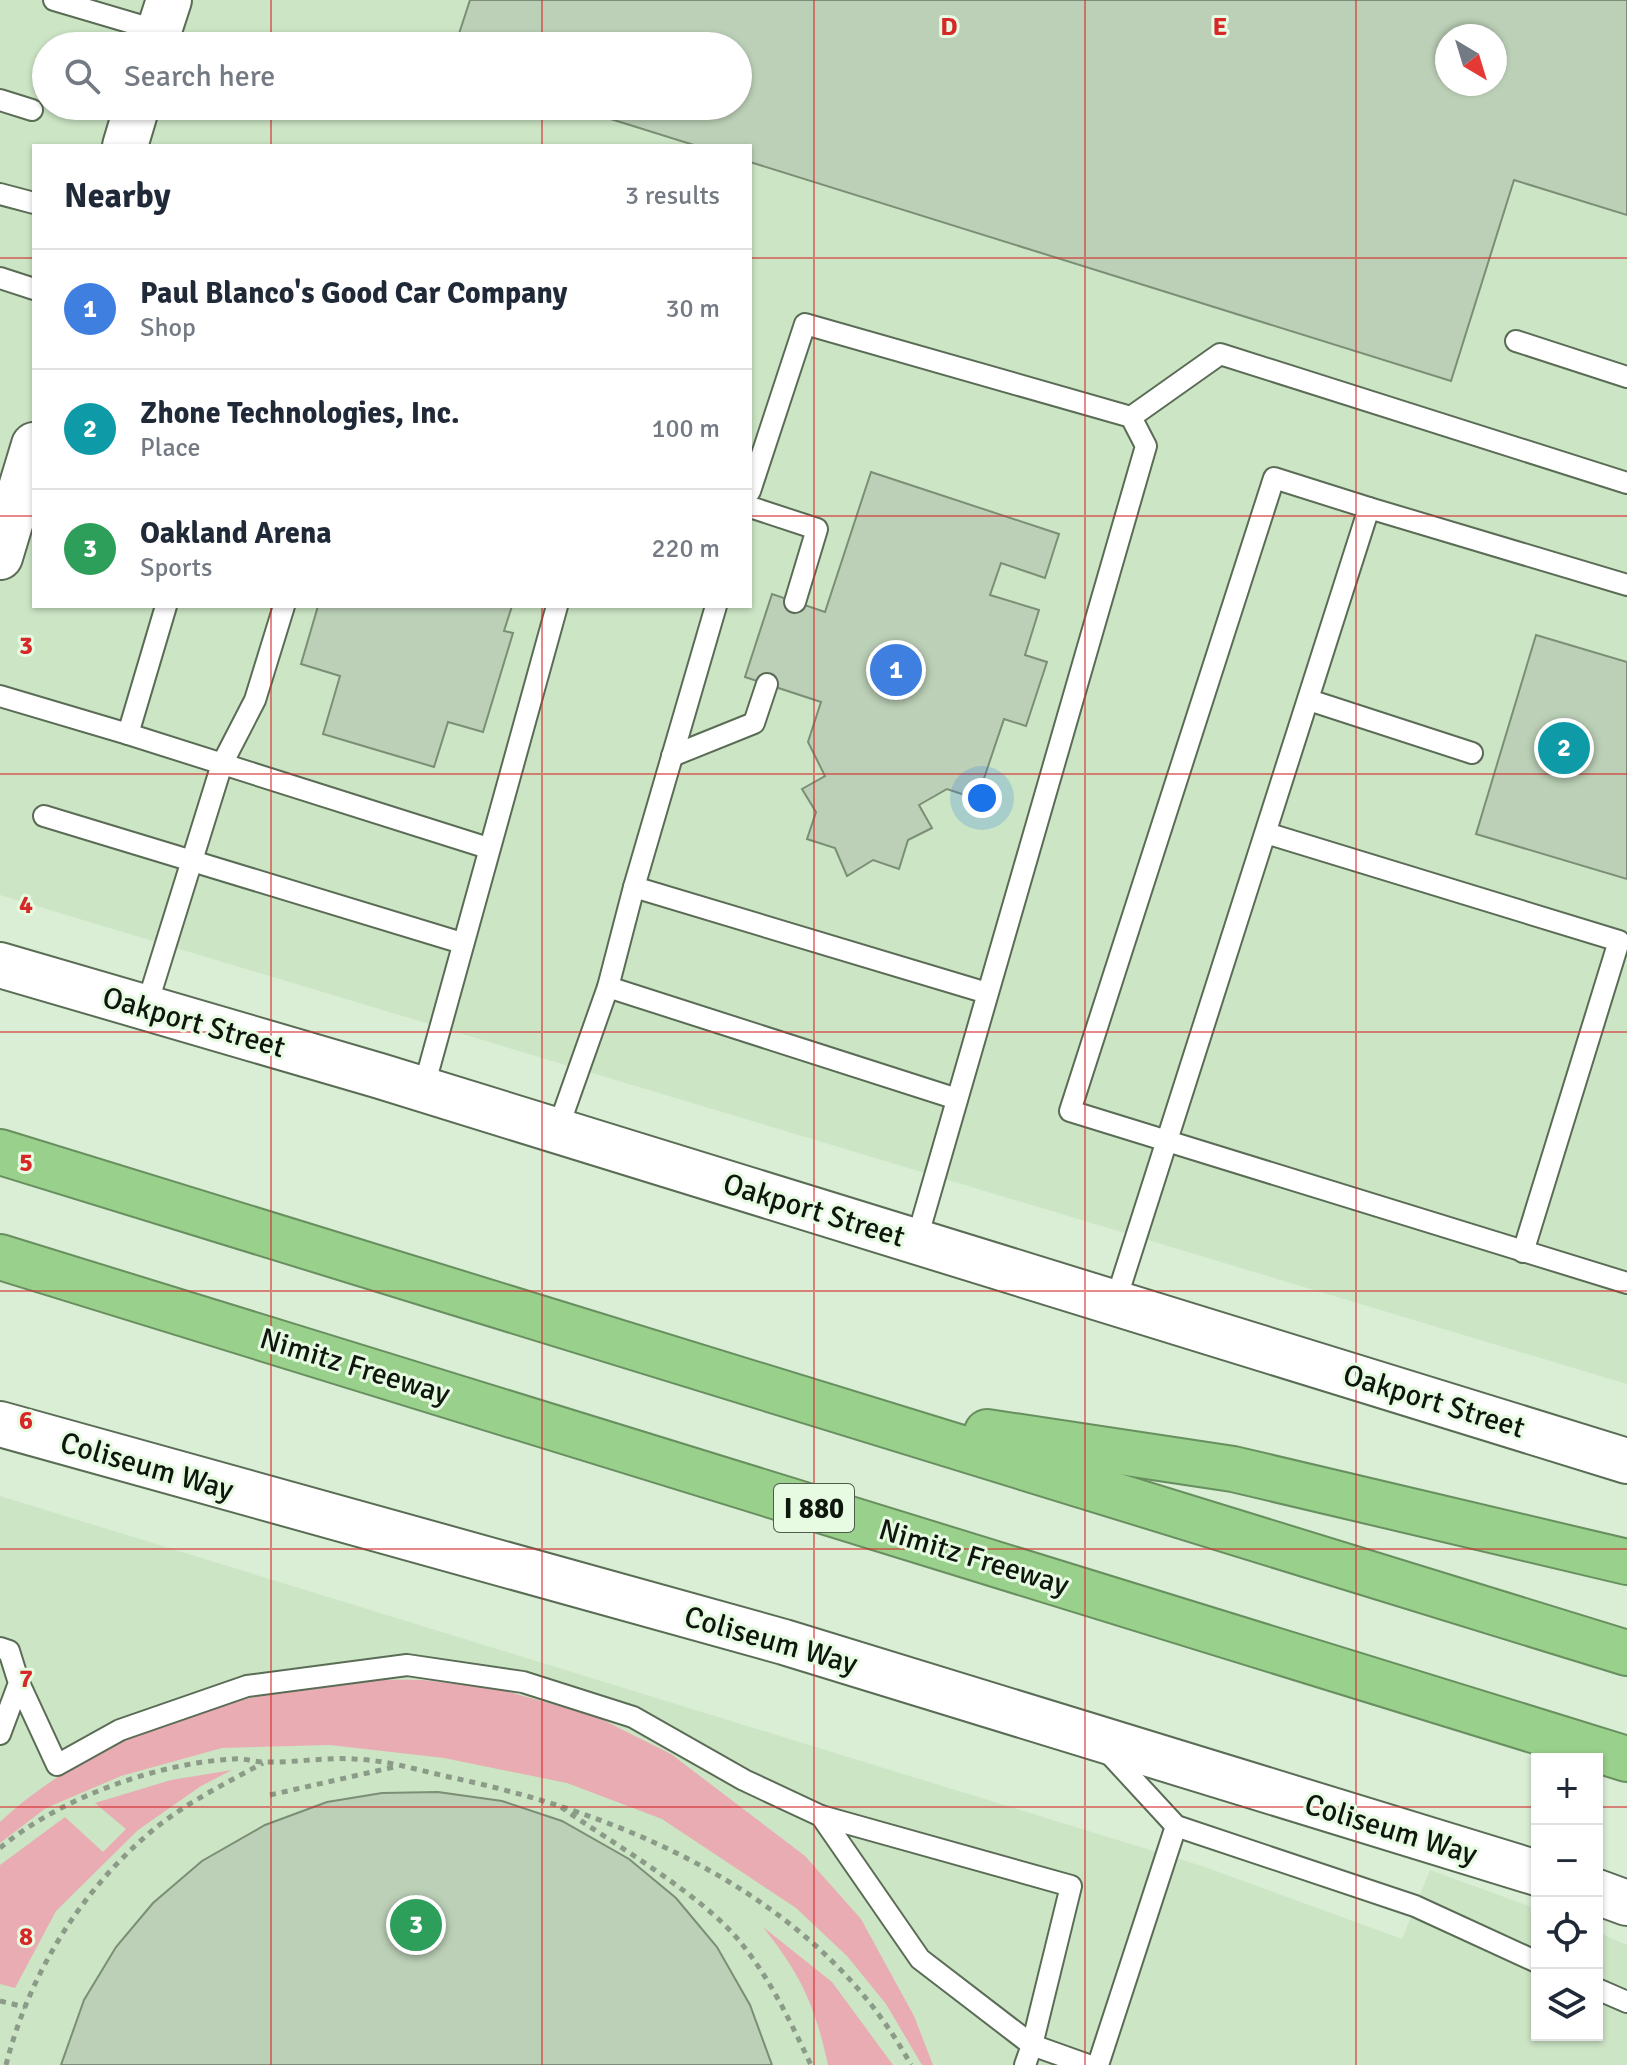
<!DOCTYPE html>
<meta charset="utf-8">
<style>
:root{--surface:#fff;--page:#f2f2f3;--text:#1f2937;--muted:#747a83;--line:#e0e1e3;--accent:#bb2b4f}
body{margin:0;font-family:Signika,sans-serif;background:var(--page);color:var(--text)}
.controls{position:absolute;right:24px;bottom:24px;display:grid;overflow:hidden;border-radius:0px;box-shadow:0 2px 6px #0004}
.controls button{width:72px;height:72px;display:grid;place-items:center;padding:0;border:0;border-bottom:2px solid var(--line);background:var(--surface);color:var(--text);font:40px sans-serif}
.compass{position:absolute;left:1435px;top:24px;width:72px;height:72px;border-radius:50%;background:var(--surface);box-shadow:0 2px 6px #0004;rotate:142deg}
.you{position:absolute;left:982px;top:798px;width:28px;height:28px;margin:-20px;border:6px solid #fff;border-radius:50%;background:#1a73e8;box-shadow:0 0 0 12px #1a73e833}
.badge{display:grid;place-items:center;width:52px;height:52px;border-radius:50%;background:var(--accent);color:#fff;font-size:26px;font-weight:700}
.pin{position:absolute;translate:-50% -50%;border:4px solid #fff;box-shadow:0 2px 8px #0006}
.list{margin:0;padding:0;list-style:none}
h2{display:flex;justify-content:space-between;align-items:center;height:104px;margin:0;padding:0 32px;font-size:34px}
h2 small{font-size:26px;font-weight:400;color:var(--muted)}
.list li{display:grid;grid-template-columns:52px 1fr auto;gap:24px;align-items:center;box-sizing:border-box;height:120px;padding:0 32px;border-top:2px solid var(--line)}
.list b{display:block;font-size:30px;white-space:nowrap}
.list p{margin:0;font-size:26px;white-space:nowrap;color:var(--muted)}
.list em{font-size:26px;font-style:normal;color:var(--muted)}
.icon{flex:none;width:44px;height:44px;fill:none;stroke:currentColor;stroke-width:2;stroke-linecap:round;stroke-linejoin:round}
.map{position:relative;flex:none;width:1627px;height:2065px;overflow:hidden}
.search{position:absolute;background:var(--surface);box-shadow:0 2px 6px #0004;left:32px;top:32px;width:720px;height:88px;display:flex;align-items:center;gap:20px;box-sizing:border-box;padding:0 28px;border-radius:44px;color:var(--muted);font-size:30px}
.panel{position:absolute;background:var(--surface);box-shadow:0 2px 6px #0004;left:32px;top:144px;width:720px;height:464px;border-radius:0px}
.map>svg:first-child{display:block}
</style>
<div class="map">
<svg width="1627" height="2065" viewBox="0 0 1627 2065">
<rect width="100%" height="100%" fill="#d9eed4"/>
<g fill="#cce5c5" fill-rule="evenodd">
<path d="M0,0H1627V1384L0,895ZM1447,36H1495V84H1447ZM46,46H738V106H46ZM34,146H750V606H34Z"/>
<path d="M0,1496L1202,1866L1402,1939L1430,1870L1537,1909V2035H1597V1932L1627,1945V2065H0Z"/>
</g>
<g fill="#e9acb2">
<path d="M423,1680L498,1689L595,1716L671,1754L805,1856L861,1919L914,2016L933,2065H922L886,2004L847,1956L796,1908L662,1819L567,1783L444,1758L330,1745L222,1748L121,1776L46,1808L0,1843V1822C91,1737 221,1696 344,1682C370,1679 397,1680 423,1680Z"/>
<path d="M232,1770L201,1786L138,1830L56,1911L15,1988L0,1984V1865L65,1817L103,1852L126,1829L95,1803L171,1780Z"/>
<path d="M763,1927L832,1982L893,2065H828C815,2005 801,1975 763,1927Z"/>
</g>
<g fill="#bcd0b7" stroke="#7b8e76" stroke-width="2" fill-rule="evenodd">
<path d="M470,0H1627V215L1514,180L1451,381L750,162V146H697L569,106H738V46H455ZM1447,36H1495V84H1447Z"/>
<path d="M871,472L1059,534L1045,578L1001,563L990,595L1039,610L1025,655L1047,662L1026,726L1004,719L977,799L947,789L919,805L932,828L908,840L899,869L873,860L847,876L835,848L807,839L816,812L802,789L825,776L808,742L821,702L745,677L772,594L825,612Z"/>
<path d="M318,606H512L504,631L513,633L483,732L448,722L434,767L323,734L340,676L301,664Z"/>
<path d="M1536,635L1627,662V879L1476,834Z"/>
<path d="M438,1792L502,1801L562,1821L629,1859L676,1898L717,1947L750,2005L772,2065H61L84,2000L116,1947L153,1903L202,1861L265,1825L327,1802L382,1793Z"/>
</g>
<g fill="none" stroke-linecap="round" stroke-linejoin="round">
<defs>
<g id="service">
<path d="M54,0L159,31"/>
<path d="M0,100L32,110"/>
<path d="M0,194L34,203"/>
<path d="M0,278L34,289"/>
<path d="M1516,341L1627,377"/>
<path d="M1131,417L1220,354L1627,483"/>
<path d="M750,491L805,324L1131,417L1146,446L916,1242"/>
<path d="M750,507L817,529L795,602"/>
<path d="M1369,508L1274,478L1070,1111L1627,1283"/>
<path d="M166,606L128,734L488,848"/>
<path d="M716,606L634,887L987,993"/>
<path d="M0,696L128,734"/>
<path d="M1309,700L1472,753"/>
<path d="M672,756L754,723L767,684"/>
<path d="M44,816L462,943"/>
<path d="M1266,833L1619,941L1523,1252"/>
<path d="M634,887L608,987L957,1099"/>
<path d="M146,1008L222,764L255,700L284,606"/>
<path d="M423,1090L557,606"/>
<path d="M557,1131L608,987"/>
<path d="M1115,1303L1369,508L1627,585"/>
<path d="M0,1648L9,1651L19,1683L0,1734"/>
<path d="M19,1683L57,1765L120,1730L247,1686L407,1665L523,1682L633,1717L744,1780L821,1816"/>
<path d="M1105,1749L1176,1826L1415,1906L1537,1962"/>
<path d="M1597,1989L1627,2002"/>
<path d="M1025,2065L1032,2045L1071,1886L821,1816L920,1959L1032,2045L1088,2065"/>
<path d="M1098,2065L1176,1826"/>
</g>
<g id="tertiary">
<path d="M154,46L169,0"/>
<path d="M125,146L137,106"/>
<path d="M0,557L34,445"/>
<path d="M0,1424L784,1642L1537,1873"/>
<path d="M1597,1892L1627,1903"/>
</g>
<path id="secondary" d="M0,965L380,1076L1627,1461"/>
<g id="motorway">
<path d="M0,1152L1627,1653"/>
<path d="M0,1257L1627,1759"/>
<path d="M987,1432L1233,1469L1627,1562"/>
</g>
</defs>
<use href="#service" stroke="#5a6c55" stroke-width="24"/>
<use href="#tertiary" stroke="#5a6c55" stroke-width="48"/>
<use href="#secondary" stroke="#5a6c55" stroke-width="48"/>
<use href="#motorway" stroke="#688f5f" stroke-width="48"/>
<g stroke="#8b9b88" stroke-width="5" stroke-dasharray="6 6" stroke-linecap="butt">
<path d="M270,1795L394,1767"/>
<path d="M561,1807C613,1844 703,1895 741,1943C771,1980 791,2023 811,2065"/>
<path d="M0,1848C60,1798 156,1763 234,1759C244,1758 254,1762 264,1762C294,1763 324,1757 354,1759C386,1760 418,1770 449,1777C627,1814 820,1898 911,2065"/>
<path d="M0,2001L25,2007"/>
<path d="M6,2065C29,1974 81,1890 153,1830C186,1803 226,1783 263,1763"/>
</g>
<use href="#service" stroke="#fff" stroke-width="20"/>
<use href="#tertiary" stroke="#fff" stroke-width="44"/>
<use href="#secondary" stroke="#fff" stroke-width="44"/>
<use href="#motorway" stroke="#99d08b" stroke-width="44"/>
</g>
<path fill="none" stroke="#d62828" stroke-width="2" stroke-opacity="0.55" d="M271,0V46M542,0V46M814,0V2065M1085,0V2065M1356,0V2065M271,106V146M542,106V146M0,258H34M750,258H1627M0,516H34M750,516H1627M271,606V2065M542,606V2065M0,774H1627M0,1032H1627M0,1291H1627M0,1549H1627M0,1807H1537M1597,1807H1627"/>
<g text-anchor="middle" stroke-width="6" stroke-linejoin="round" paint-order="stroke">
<rect fill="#e6fbe1" stroke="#4f5b4d" stroke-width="2" x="774" y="1484" width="80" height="48" rx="6"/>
<g font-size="28" font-weight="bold" fill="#0e160d">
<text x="814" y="1518">I 880</text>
</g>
<g font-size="30" fill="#0e160d" stroke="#e6fbe1">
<text transform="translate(194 1022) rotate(16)" y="10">Oakport Street</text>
<text transform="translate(814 1210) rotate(17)" y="10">Oakport Street</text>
<text transform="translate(355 1366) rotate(17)" y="10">Nimitz Freeway</text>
<text transform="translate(1434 1401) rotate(17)" y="10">Oakport Street</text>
<text transform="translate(147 1466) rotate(16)" y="10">Coliseum Way</text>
<text transform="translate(974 1557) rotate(17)" y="10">Nimitz Freeway</text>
<text transform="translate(771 1640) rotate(16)" y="10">Coliseum Way</text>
<text transform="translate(1391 1829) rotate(17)" y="10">Coliseum Way</text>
</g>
</g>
<g font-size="26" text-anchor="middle" font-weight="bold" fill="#d62828" stroke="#e6fbe1" stroke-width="6" stroke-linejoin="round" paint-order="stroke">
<text x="949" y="35">D</text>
<text x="1220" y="35">E</text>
<text x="26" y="654">3</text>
<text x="26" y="913">4</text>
<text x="26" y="1171">5</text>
<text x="26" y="1429">6</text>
<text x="26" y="1687">7</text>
<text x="26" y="1945">8</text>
</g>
</svg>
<div class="controls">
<button>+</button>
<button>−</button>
<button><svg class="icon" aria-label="locate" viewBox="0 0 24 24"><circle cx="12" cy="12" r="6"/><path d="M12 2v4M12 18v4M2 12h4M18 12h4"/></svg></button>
<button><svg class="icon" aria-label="layers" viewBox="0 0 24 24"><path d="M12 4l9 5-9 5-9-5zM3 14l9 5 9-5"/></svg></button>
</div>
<svg class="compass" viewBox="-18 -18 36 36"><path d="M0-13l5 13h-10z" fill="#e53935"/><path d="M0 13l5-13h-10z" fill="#747a83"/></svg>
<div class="you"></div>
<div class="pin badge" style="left:896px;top:670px;background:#3f7fe0">1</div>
<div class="pin badge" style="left:1564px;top:748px;background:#0f9aa8">2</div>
<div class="pin badge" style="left:416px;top:1925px;background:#2e9e5b">3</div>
<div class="search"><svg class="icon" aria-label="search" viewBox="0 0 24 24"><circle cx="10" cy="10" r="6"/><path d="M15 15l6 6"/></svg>Search here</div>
<section class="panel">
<h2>Nearby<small>3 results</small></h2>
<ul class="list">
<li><span class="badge" style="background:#3f7fe0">1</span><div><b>Paul Blanco's Good Car Company</b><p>Shop</p></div><em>30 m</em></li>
<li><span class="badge" style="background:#0f9aa8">2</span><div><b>Zhone Technologies, Inc.</b><p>Place</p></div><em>100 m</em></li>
<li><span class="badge" style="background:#2e9e5b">3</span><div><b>Oakland Arena</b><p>Sports</p></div><em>220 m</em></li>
</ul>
</section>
</div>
